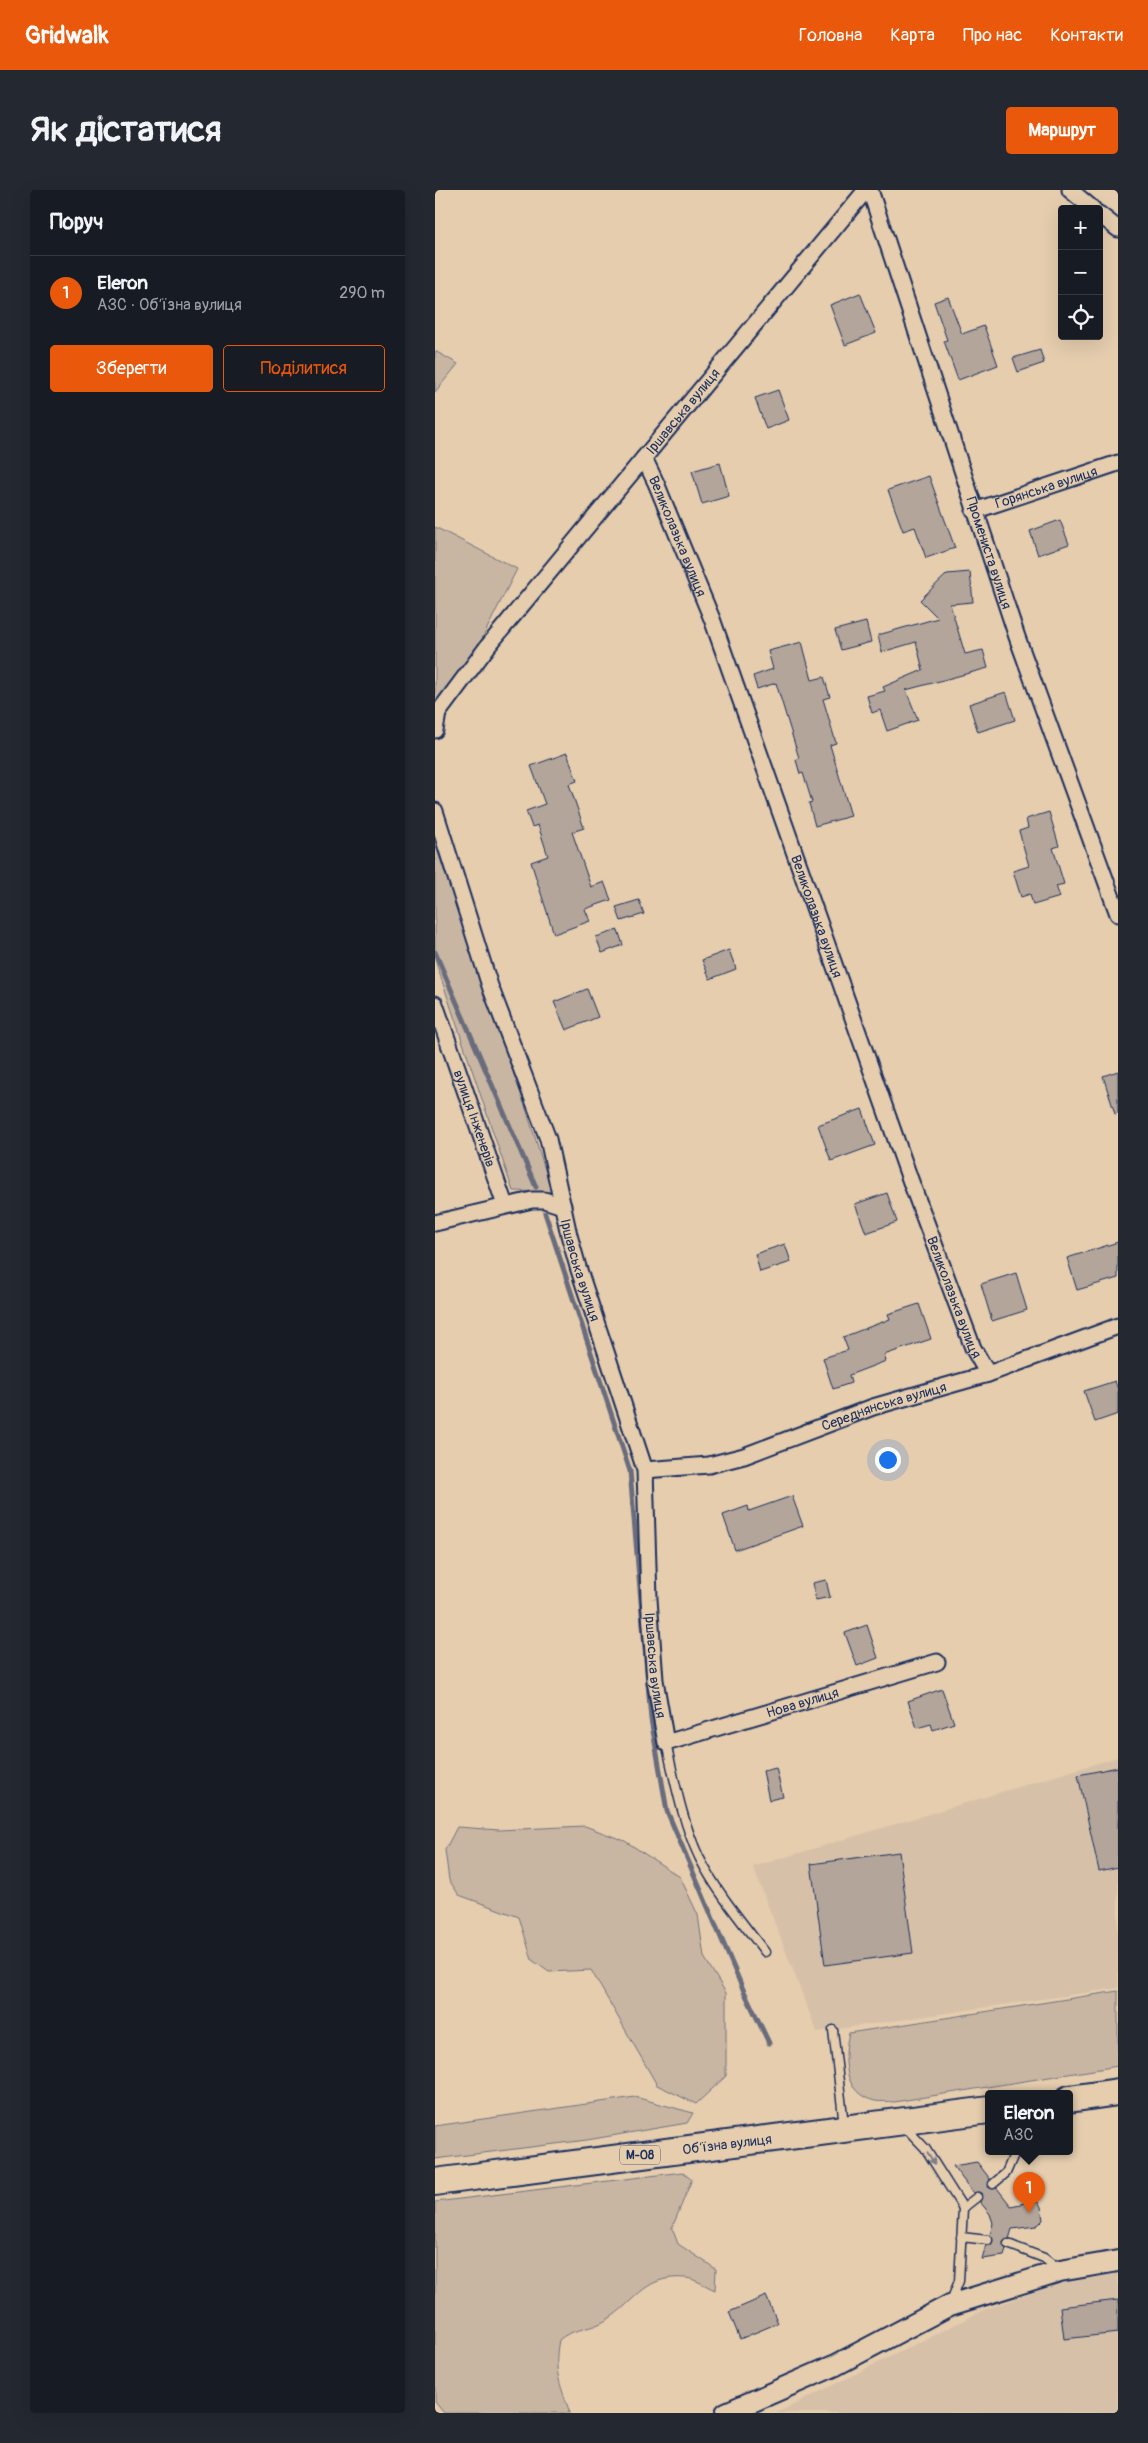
<!DOCTYPE html>
<html lang="uk">
<meta charset="utf-8">
<style>
:root{--surface:#171b24;--page:#242831;--text:#f1f3f6;--muted:#9ea1a6;--line:#363941;--accent:#ea580c}
body{margin:0;font-family:Pangolin,sans-serif;background:var(--page);color:var(--text)}
.controls{position:absolute;right:15px;top:15px;display:grid;overflow:hidden;border-radius:5px;box-shadow:0 5px 20px #0002}
.controls button{width:45px;height:45px;display:grid;place-items:center;padding:0;border:0;border-bottom:1px solid var(--line);background:var(--surface);color:var(--text);font:25px sans-serif}
.you{position:absolute;left:452px;top:1269px;width:18px;height:18px;margin:-12px;border:4px solid #fff;border-radius:50%;background:#1a73e8;box-shadow:0 0 0 8px #1a73e833}
.badge{display:grid;place-items:center;width:32px;height:32px;border-radius:50%;background:var(--accent);color:#fff;font-size:16px;font-weight:700}
.pin{position:absolute;translate:-50% -41px;filter:drop-shadow(0 1px 2px #0008)}
.pin::after{content:'';position:absolute;top:26px;width:18px;height:15px;background:inherit;clip-path:polygon(0 0,100% 0,50% 100%)}
.popup{position:absolute;left:550px;top:1900px;width:88px;height:65px;box-sizing:border-box;display:grid;place-content:center;border-radius:5px;background:var(--surface);filter:drop-shadow(0 1px 4px #0005);font-size:16px;white-space:nowrap;color:var(--muted)}
.popup b{font-size:19px;color:var(--text)}
.popup::after{content:'';position:absolute;left:50%;top:100%;margin-left:-10px;border:10px solid transparent;border-top-color:var(--surface)}
.list{margin:0;padding:0;list-style:none}
h2{display:flex;justify-content:space-between;align-items:center;height:65px;margin:0;padding:0 20px;font-size:21px}
h2 small{font-size:16px;font-weight:400;color:var(--muted)}
.list li{display:grid;grid-template-columns:32px 1fr auto;gap:15px;align-items:center;box-sizing:border-box;height:75px;padding:0 20px;border-top:1px solid var(--line)}
.list b{display:block;font-size:19px;white-space:nowrap}
.list p{margin:0;font-size:16px;white-space:nowrap;color:var(--muted)}
.list em{font-size:16px;font-style:normal;color:var(--muted)}
.actions{display:flex;gap:10px;padding:15px 20px}
.actions a{flex:1;padding:11px 0;border:1px solid var(--accent);border-radius:5px;text-align:center;font-size:18px;color:var(--accent)}
.actions .main{background:var(--accent);color:#fff}
.icon{flex:none;width:28px;height:28px;fill:none;stroke:currentColor;stroke-width:2;stroke-linecap:round;stroke-linejoin:round}
.map{position:relative;flex:none;width:683px;height:2223px;overflow:hidden;border-radius:5px}
header{display:flex;align-items:center;gap:30px;box-sizing:border-box;height:70px;padding:0 25px;background:var(--accent);color:#fff}
header strong{font-size:24px}
nav{display:flex;gap:28px;margin-inline-start:auto;font-size:18px}
.intro{display:flex;align-items:center;justify-content:space-between;box-sizing:border-box;height:120px;padding:0 30px}
h1{margin:0;font-size:35px}
.button{padding:12px 22px;border-radius:5px;background:var(--accent);color:#fff;font-size:18px;font-weight:700}
main{display:flex;gap:30px;padding:0 30px}
aside{flex:1;background:var(--surface);border-radius:5px;box-shadow:0 5px 20px #0002}
.map>svg:first-child{display:block}
</style>
<header>
<strong>Gridwalk</strong>
<nav><a>Головна</a><a>Карта</a><a>Про нас</a><a>Контакти</a></nav>
</header>
<div class="intro"><h1>Як дістатися</h1><a class="button">Маршрут</a></div>
<main>
<aside>
<h2>Поруч<small></small></h2>
<ul class="list">
<li><span class="badge">1</span><div><b>Eleron</b><p>АЗС · Обʼїзна вулиця</p></div><em>290 m</em></li>
</ul>
<div class="actions"><a class="main">Зберегти</a><a>Поділитися</a></div>
</aside>
<div class="map">
<svg width="683" height="2223" viewBox="0 0 683 2223">
<rect width="100%" height="100%" fill="#e5cdae"/>
<filter id="ink" filterUnits="userSpaceOnUse"><feTurbulence type="fractalNoise" baseFrequency=".02" numOctaves="2"/><feDisplacementMap in="SourceGraphic" scale="10" xChannelSelector="R" yChannelSelector="G"/><feConvolveMatrix kernelMatrix="1 2 1 2 8 2 1 2 1" color-interpolation-filters="sRGB"/></filter>
<g filter="url(#ink)">
<g fill="#d6c1a8">
<path d="M683,1567V1798L382,1842L318,1677Z"/>
<path d="M683,2081V2223H342L549,2120L607,2099L665,2083Z"/>
</g>
<g fill="#c8b6a2" stroke="#727280">
<path d="M0,161L23,174L0,202Z"/>
<path d="M0,337L82,379L0,542Z"/>
<path d="M0,654L92,922L117,1002L78,1001L0,770Z"/>
<path d="M150,1636L190,1651L245,1687L263,1725L269,1767L291,1803V1886L261,1914L222,1895L156,1780L114,1782L97,1770L84,1727L24,1705L14,1690L10,1660L22,1637L64,1640Z"/>
<path d="M683,1801V1876L459,1912C453,1911 446,1912 440,1911C408,1904 408,1868 414,1843Z"/>
<path d="M200,1907L258,1923L252,1933L152,1950L0,1969V1936Z"/>
<path d="M248,1982L257,1989L237,2038L243,2054L281,2079L280,2100C271,2096 260,2089 251,2088C206,2084 200,2116 166,2133C152,2140 136,2139 124,2150C118,2181 125,2194 135,2223H9L0,2212V2012Z"/>
</g>
<g fill="none" stroke-linecap="round" stroke-linejoin="round">
<g stroke="#696c7d" stroke-width="5">
<path d="M0,762L101,997"/>
<path d="M110,1023L195,1281L216,1529L232,1621L307,1797L334,1853"/>
</g>
</g>
<g fill="#b3a59a" stroke="#1b2f5e">
<path d="M425,103L441,143L410,155L395,115Z"/>
<path d="M513,107L527,144L549,136L563,175L523,190L509,151L512,150L499,112Z"/>
<path d="M605,160L609,173L583,182L578,168Z"/>
<path d="M343,200L354,230L331,239L320,208Z"/>
<path d="M285,273L294,306L267,314L257,281Z"/>
<path d="M494,286L520,358L491,368L480,337L468,341L453,300Z"/>
<path d="M625,330L634,354L603,365L595,341Z"/>
<path d="M535,382L538,412L515,414L530,464L548,460L553,478L471,500L483,530L452,541L445,520L437,523L432,506L450,501L448,497L488,480L481,452L447,462L443,445L503,428L485,410L512,384Z"/>
<path d="M431,432L436,452L406,460L400,440Z"/>
<path d="M367,452L377,490L389,487L395,507L388,509L401,553L395,555L416,626L380,636L374,613L377,612L368,583L365,584L361,570L364,568L341,493L322,499L318,486L338,479L333,461Z"/>
<path d="M571,502L580,530L543,542L534,514Z"/>
<path d="M132,563L142,591L134,594L149,638L137,642L156,697L169,692L176,710L150,719L155,731L119,744L96,672L113,666L103,635L97,637L91,621L110,614L96,576Z"/>
<path d="M614,622L624,656L618,658L629,694L621,696L625,707L598,715L595,704L586,707L578,681L594,676L584,641L593,638L591,629Z"/>
<path d="M204,710L209,724L186,731L181,717Z"/>
<path d="M183,740L188,755L167,763L161,747Z"/>
<path d="M294,760L301,779L275,789L267,770Z"/>
<path d="M152,799L163,827L131,840L119,812Z"/>
<path d="M683,881V923L680,924L668,886Z"/>
<path d="M427,919L440,955L396,971L383,935Z"/>
<path d="M452,1003L462,1032L431,1043L420,1014Z"/>
<path d="M683,1052V1088L642,1100L632,1068Z"/>
<path d="M350,1054L356,1072L325,1082L320,1064Z"/>
<path d="M581,1083L592,1120L557,1131L546,1094Z"/>
<path d="M484,1114L496,1149L449,1165L451,1171L414,1185L416,1193L398,1199L388,1168L413,1160L408,1147L455,1129L453,1124Z"/>
<path d="M680,1191L683,1200V1224L660,1232L649,1201Z"/>
<path d="M357,1306L368,1336L300,1360L288,1325L313,1316L314,1321Z"/>
<path d="M391,1390L395,1407L381,1410L377,1393Z"/>
<path d="M432,1435L443,1468L422,1476L410,1443Z"/>
<path d="M507,1499L519,1533L498,1540L496,1534L482,1538L473,1511Z"/>
<path d="M683,1577V1677L664,1681L643,1585Z"/>
<path d="M341,1578L348,1607L334,1610L328,1581Z"/>
<path d="M464,1662L478,1763L390,1775L376,1674Z"/>
<path d="M542,1972L555,1989L553,1997L557,1999L562,1998L576,2016L599,2011L604,2013L606,2017L608,2030L604,2034L601,2036L577,2039L574,2049L568,2052L571,2059L569,2066L547,2069L551,2055H556L558,2051L555,2045L558,2033L555,2024L545,2012L547,2004L544,2002L538,2003L518,1976Z"/>
<path d="M331,2106L343,2133L305,2149L294,2122Z"/>
<path d="M683,2110V2143L629,2149L625,2117Z"/>
</g>
<g fill="none" stroke-linecap="round" stroke-linejoin="round">
<defs>
<g id="service">
<path d="M231,1553C240,1591 247,1631 264,1667C281,1701 307,1732 330,1762"/>
<path d="M398,1840L409,1935"/>
<path d="M469,1936L490,1958L528,2018L524,2091L516,2111"/>
<path d="M558,1994L571,1983L580,1962"/>
<path d="M528,2018L542,2007"/>
<path d="M526,2047L553,2050"/>
<path d="M573,2054L609,2068L623,2079"/>
</g>
<g id="minor">
<path id="s1" d="M435,0L582,447L683,724"/>
<path d="M635,0L658,19"/>
<path d="M664,24L683,39"/>
<path id="s2" d="M209,268L221,293L277,429L476,992L538,1158L553,1184"/>
<path id="s3" d="M539,321L683,273"/>
<path id="s4" d="M0,540L3,523L53,456L431,0"/>
<path id="s5" d="M0,621L55,796L113,949L134,1045L143,1077L210,1280L214,1409L220,1490L231,1553L502,1472"/>
<path id="s6" d="M0,814L70,1015"/>
<path d="M0,1033L97,1010H109L128,1016"/>
<path id="s7" d="M210,1280L274,1275L309,1266L438,1217L553,1184L683,1136"/>
</g>
<path id="tertiary" d="M291,2223L401,2175L515,2115L625,2081L683,2071"/>
<g id="trunk">
<path d="M634,1909L683,1902"/>
<path d="M0,1992L554,1920"/>
</g>
</defs>
<use href="#service" stroke="#1b2f5e" stroke-width="11"/>
<use href="#minor" stroke="#1b2f5e" stroke-width="19"/>
<use href="#tertiary" stroke="#1b2f5e" stroke-width="24"/>
<use href="#trunk" stroke="#1b2f5e" stroke-width="30"/>
<use href="#service" stroke="#e5cdae" stroke-width="8"/>
<use href="#minor" stroke="#e5cdae" stroke-width="15"/>
<use href="#tertiary" stroke="#e5cdae" stroke-width="20"/>
<use href="#trunk" stroke="#e5cdae" stroke-width="26"/>
</g>
<defs><path id="oneway-solid" d="M-6-.8H1V-3.2L6.5 0L1 3.2V.8H-6Z" transform="scale(1.25)"/></defs>
<use fill="#807e86" href="#oneway-solid" transform="translate(496 1968) rotate(58)"/>
</g>
<g text-anchor="middle" stroke-width="5" stroke-linejoin="round" paint-order="stroke">
<rect fill="#e5cdae" stroke="#585e76" stroke-width="1" x="185" y="1955.5" width="40" height="19" rx="4"/>
<g font-size="12" font-weight="bold" fill="#1b2f5e">
<text x="205" y="1969">М-08</text>
</g>
<g font-size="14" fill="#1b2f5e" stroke="#e5cdae">
<text dy="5" stroke="none"><textPath href="#s4" startOffset="406">Іршавська вулиця</textPath></text>
<text dy="5" stroke="none"><textPath href="#s3" startOffset="76">Горянська вулиця</textPath></text>
<text dy="5" stroke="none"><textPath href="#s2" startOffset="85">Великолазька вулиця</textPath></text>
<text dy="5" stroke="none"><textPath href="#s1" startOffset="382">Промениста вулиця</textPath></text>
<text dy="5" stroke="none"><textPath href="#s2" startOffset="490">Великолазька вулиця</textPath></text>
<text dy="5" stroke="none"><textPath href="#s6" startOffset="121">вулиця Інженерів</textPath></text>
<text dy="5" stroke="none"><textPath href="#s5" startOffset="482">Іршавська вулиця</textPath></text>
<text dy="5" stroke="none"><textPath href="#s2" startOffset="895">Великолазька вулиця</textPath></text>
<text dy="5" stroke="none"><textPath href="#s7" startOffset="249">Середнянська вулиця</textPath></text>
<text dy="5" stroke="none"><textPath href="#s5" startOffset="888">Іршавська вулиця</textPath></text>
<text dy="5" stroke="none"><textPath href="#s5" startOffset="1109">Нова вулиця</textPath></text>
<text transform="translate(292 1954) rotate(-7)" y="5">Обʼїзна вулиця</text>
</g>
</g>
</svg>
<div class="controls">
<button>+</button>
<button>−</button>
<button><svg class="icon" aria-label="locate" viewBox="0 0 24 24"><circle cx="12" cy="12" r="6"/><path d="M12 2v4M12 18v4M2 12h4M18 12h4"/></svg></button>
</div>
<div class="you"></div>
<div class="pin badge" style="left:594px;top:2023px">1</div>
<div class="popup"><b>Eleron</b>АЗС</div>
</div>
</main>
